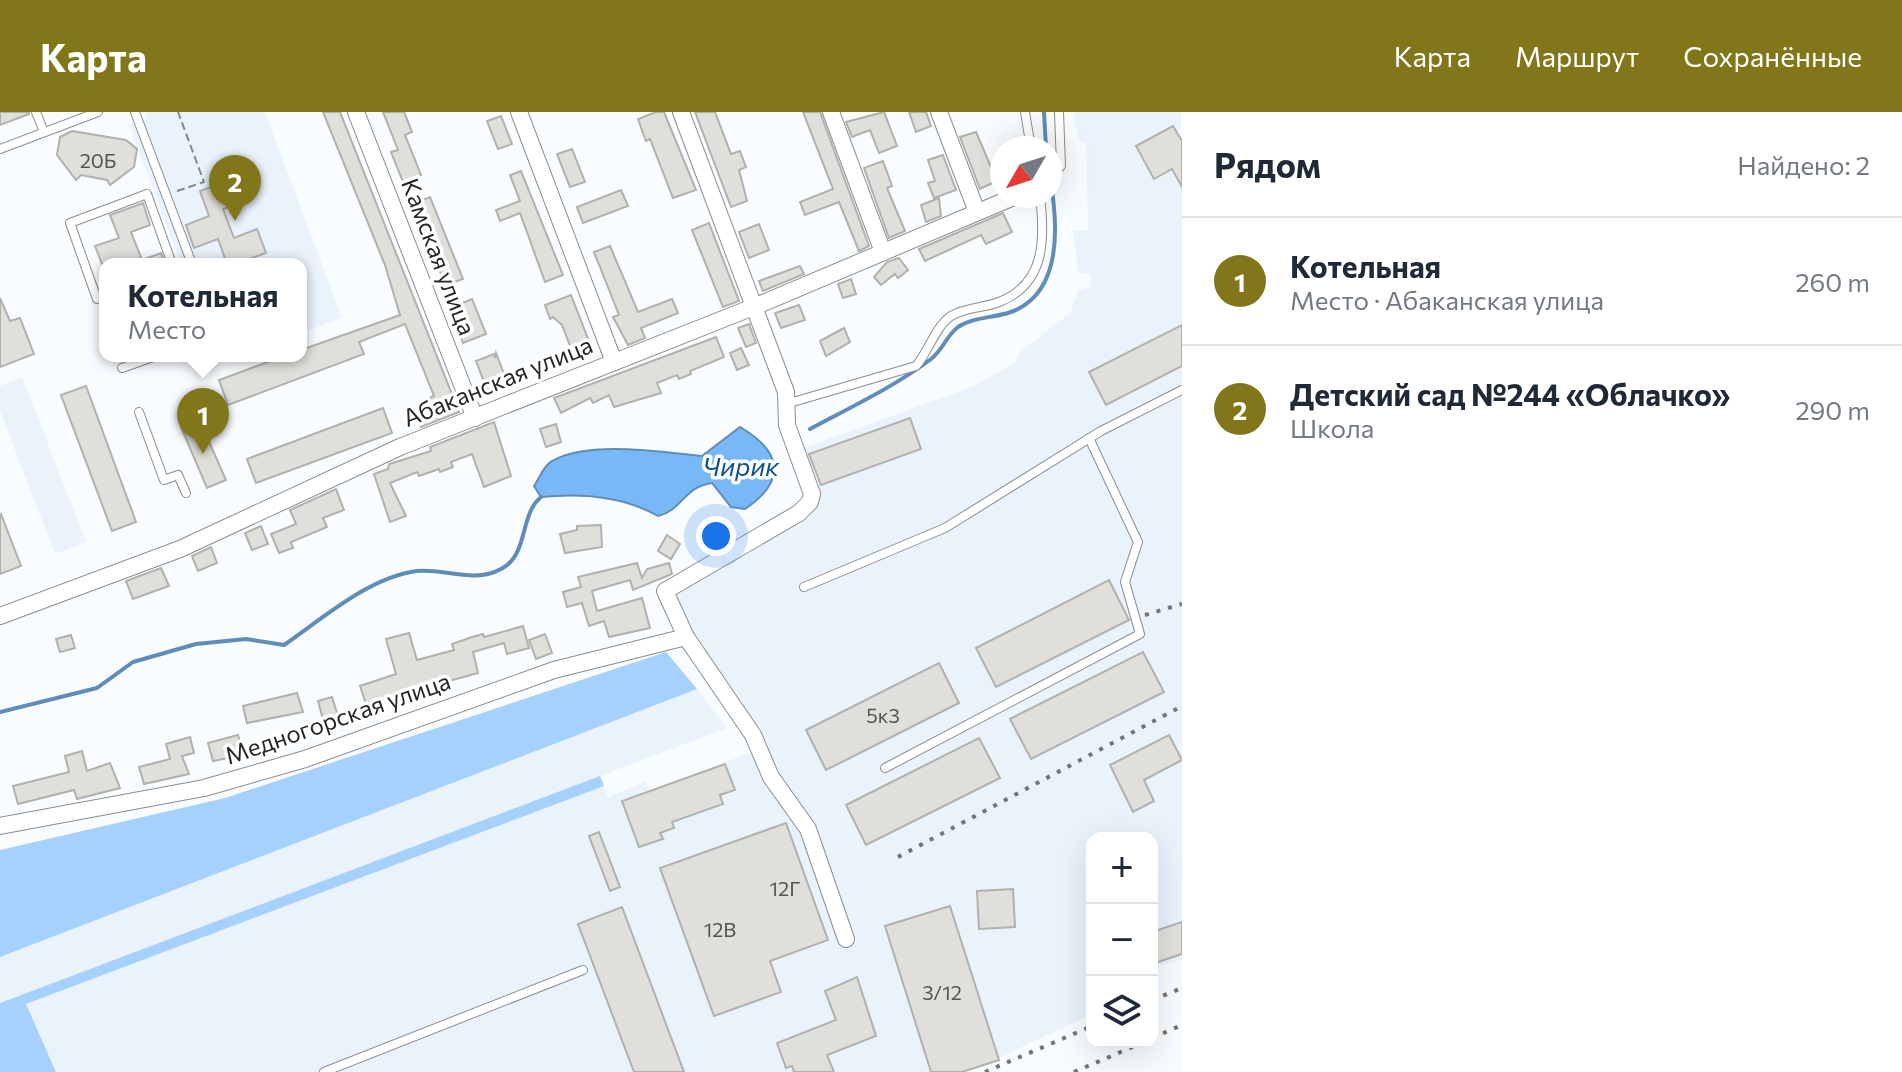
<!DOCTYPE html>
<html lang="ru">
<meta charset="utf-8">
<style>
:root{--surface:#fff;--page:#f2f2f3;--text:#1f2937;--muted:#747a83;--line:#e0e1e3;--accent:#81761a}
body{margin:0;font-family:Commissioner,sans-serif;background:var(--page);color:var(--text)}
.controls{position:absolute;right:24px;bottom:24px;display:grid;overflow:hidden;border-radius:16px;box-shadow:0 8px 32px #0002}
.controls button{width:72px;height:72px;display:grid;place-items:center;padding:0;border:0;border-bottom:2px solid var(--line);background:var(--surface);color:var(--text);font:40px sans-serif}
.compass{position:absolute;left:990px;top:24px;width:72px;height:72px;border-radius:50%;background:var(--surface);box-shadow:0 8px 32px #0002;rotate:231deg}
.you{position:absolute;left:716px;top:424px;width:28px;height:28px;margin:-20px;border:6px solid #fff;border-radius:50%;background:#1a73e8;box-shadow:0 0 0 12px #1a73e833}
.badge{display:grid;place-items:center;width:52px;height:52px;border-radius:50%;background:var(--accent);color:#fff;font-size:26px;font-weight:700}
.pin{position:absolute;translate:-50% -66px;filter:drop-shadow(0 2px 4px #0008)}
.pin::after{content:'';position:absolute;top:42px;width:28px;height:24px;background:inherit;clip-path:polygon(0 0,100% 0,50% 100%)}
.popup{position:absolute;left:99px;top:146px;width:208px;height:104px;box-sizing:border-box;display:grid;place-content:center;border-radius:16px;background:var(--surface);filter:drop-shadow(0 2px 6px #0005);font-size:26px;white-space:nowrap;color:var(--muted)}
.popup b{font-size:30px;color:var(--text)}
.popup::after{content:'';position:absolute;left:50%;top:100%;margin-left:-16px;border:16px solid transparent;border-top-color:var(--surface)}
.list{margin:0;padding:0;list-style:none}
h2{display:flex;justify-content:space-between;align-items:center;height:104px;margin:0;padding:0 32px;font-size:34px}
h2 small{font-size:26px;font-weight:400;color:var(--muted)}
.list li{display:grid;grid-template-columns:52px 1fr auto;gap:24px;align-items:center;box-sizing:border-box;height:128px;padding:0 32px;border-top:2px solid var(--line)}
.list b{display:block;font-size:30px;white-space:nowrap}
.list p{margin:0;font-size:26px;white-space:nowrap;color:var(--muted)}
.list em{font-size:26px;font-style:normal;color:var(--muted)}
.icon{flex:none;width:44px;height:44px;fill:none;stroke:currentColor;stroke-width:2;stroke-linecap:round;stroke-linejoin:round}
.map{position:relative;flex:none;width:1182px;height:960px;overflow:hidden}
header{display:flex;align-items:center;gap:48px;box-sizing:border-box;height:112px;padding:0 40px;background:var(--accent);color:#fff}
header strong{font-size:38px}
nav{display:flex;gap:44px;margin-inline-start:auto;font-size:28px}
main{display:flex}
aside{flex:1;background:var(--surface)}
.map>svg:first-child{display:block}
</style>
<header>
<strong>Карта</strong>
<nav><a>Карта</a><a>Маршрут</a><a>Сохранённые</a></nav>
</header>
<main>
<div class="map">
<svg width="1182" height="960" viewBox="0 0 1182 960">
<rect width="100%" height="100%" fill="#f9fcff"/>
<g fill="#eaf3fc">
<path d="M145,0H265L342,206L301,221V152H181L129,13L147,7Z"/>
<path d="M1073,0H1181V17L1168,21L1182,47V847L1152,856V726H1092V902L993,949L954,960H56L26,892L604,674L608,685L645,670L651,678L760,637L663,491L677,468L821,393L798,338L972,275L1014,251L1020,240L1070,201L1079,178L1091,175L1090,162L1078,160L1073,119L1088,118L1086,32L1079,29Z"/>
<path d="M22,265L86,430L55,442L0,299V274Z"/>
<path d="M697,577L727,616L0,891V845Z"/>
</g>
<g fill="#a6d1fd">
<path d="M666,540L697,577L0,845V738L225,686Z"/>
<path d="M600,664L604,674L26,892L56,960H0V891Z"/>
</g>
<path fill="#79b8f6" stroke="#608cb8" stroke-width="2" d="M740,315C781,339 788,368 745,397L731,395L712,371C683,375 683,398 658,404C623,384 580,381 541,385L534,374C539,367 544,353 552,349C589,328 661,340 702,344Z"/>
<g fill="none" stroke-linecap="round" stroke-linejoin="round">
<g stroke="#608cb8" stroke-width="4">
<path d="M1044,0L1046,36"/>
<path d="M810,317C851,295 894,275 931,247C943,238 946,224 958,215C973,205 994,206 1011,200C1063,181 1058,111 1050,66"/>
<path d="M0,600L97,576L133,550L196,532L246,527L284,533C322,507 369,465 417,459C444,456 474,472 501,457C529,443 519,403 541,385"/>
</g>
</g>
<g fill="#e0dfdb" stroke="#b0b0ac" stroke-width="2">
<path d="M0,0H29V2L0,13Z"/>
<path d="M323,0H340L459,300L421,315L417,306L430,301L425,288L434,284L405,212L359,230L364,242L228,293L219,268L284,244H301V238L400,203L385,153Z"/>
<path d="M383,0H404L412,20L405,23L421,63L403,70L391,40L398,38Z"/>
<path d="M656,0H664L696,78L673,86L650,27L646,29L638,7Z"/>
<path d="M695,0H715L731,42L740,39L746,55L739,58L747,89L731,95Z"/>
<path d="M803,0H820L869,134L859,139L839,90L805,103L800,90L833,77Z"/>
<path d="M884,0L897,34L879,41L870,18L852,25L846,10Z"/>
<path d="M909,0H926L931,14L916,20Z"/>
<path d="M501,4L512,32L498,37L487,9Z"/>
<path d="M1173,14L1182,29V75L1172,57L1154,67L1136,34Z"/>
<path d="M72,19L126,28L137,37L134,55L110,73L107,68L81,63L76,68L57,43L60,25Z"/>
<path d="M976,20L997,69L980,77L960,25Z"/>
<path d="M572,37L585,70L570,75L557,42Z"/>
<path d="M943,43L956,78L934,86L928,71L935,69L928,48Z"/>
<path d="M883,49L892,74L887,76L905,119L889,126L864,56Z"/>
<path d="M521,59L563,163L545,170L520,101L500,109L496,98L520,89L510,63Z"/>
<path d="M238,65L246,89L223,97L234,126L257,117L266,141L243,149L244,152H227L218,127L194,136L186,113L209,104L200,79Z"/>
<path d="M621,78L628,94L583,111L577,95Z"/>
<path d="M430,85L463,167L446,173L410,93Z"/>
<path d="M939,86L941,104L926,110L921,93Z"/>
<path d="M143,91L150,113L131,120L142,148L161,141L165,152H102L95,134L119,126L110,103Z"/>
<path d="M1003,101L1012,120L986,132L981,123L925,149L919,137Z"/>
<path d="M709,111L739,189L723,195L692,118Z"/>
<path d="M759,112L769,138L749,146L739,120Z"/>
<path d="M610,134L638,200L672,187L678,201L641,216L645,226L628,233L613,205L619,203L594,140Z"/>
<path d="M899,146L908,158L898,166L895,162L881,173L874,165L887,150Z"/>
<path d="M800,154L804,162L763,179L759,169Z"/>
<path d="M851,167L856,182L843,186L838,172Z"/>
<path d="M571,183L594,242L576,249L562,213L553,205L550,207L545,193Z"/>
<path d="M0,186L10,209L20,206L34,242L0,255Z"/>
<path d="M472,187L486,222L463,231L450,196Z"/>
<path d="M799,193L805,208L781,216L775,201Z"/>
<path d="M749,212L756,231L746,235L738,216Z"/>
<path d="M1182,213V254L1106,293L1089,260Z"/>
<path d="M844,216L850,230L826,244L820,229Z"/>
<path d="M716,225L724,245L690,259L691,262L679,267L677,263L657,271L661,281L614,295L609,283L593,291L590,286L561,301L554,286Z"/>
<path d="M741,236L749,253L737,258L730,241Z"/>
<path d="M496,241L509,275L489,283L476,249L494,242L495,246Z"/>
<path d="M86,274L136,410L112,419L61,283Z"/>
<path d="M383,296L392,321L256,371L247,347Z"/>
<path d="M910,306L921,337L821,373L809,342Z"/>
<path d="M199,307L226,368L207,376L181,315Z"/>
<path d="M494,310L511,364L484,375L472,342L451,350L453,355L440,360L439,357L419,364L417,360L390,371L406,404L390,410L374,362L388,357L389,352L431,339L430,335Z"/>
<path d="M556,312L561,330L546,335L540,317Z"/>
<path d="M336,377L344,398L323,406L327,415L291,430L293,436L279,441L271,422L296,412L290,398Z"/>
<path d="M1,402L21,454L0,462V403Z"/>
<path d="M601,413L602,435L565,441L560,422L577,418V414Z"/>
<path d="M261,414L268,432L252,438L245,421Z"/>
<path d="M667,423L680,432L671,447L658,439Z"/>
<path d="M211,435L217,451L198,459L192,444Z"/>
<path d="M637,451L642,466L647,457L669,451L672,462L633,478L630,468L592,479L597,499L642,486L650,516L609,525L604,509L589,514L582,491L567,495L563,480L581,475L578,465Z"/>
<path d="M161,456L169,474L133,487L126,469Z"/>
<path d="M1109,468L1129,508L996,575L976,536Z"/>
<path d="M523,514L529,536L507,542L504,531L473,540L478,561L366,592L360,574L396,562L386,527L409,521L417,548L454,538L452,532L472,525L483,522L484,525Z"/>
<path d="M545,522L552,541L536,547L529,528Z"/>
<path d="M71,523L75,536L60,540L56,527Z"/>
<path d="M1143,540L1164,580L1031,647L1010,607Z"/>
<path d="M939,551L959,591L826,658L806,618Z"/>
<path d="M297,581L303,600L247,611L243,594Z"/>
<path d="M332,585L339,607L324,611L318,589Z"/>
<path d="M238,623L244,643L213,649L208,631Z"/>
<path d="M1169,623L1182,648L1144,668L1154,689L1133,700L1110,653Z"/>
<path d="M190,625L194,641L182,644L189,662L144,672L139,655L170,647L166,632Z"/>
<path d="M979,626L1000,666L866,733L846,693Z"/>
<path d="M82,639L87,659L110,651L120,676L77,687L74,678L18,692L13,674L69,660L65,644Z"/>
<path d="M725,652L735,678L720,683L723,692L672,710L674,716L660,721L663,727L639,735L622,689Z"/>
<path d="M786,711L828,828L770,849L781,880L714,904L660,756Z"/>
<path d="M599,720L620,775L610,779L589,724Z"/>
<path d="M1013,777L1015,815L979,817L977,779Z"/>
<path d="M950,794L999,948L962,960H931L885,814Z"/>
<path d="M622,795L684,960H634L578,812Z"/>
<path d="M1182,810V842L1152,852V820Z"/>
<path d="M857,865L876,924L827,943L834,960H794L792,954L786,956L777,931L836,908L825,879Z"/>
</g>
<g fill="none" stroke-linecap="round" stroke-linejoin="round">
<defs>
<g id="service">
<path d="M36,0L44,20"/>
<path d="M135,0L192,152"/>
<path d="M1025,0L1031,36"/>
<path d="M0,37L98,0"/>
<path d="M1050,64L1061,54L1059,0"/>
<path d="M97,187L70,111L147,82L172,152"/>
<path d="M122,256L156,244"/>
<path d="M786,292L916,254C929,239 935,215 951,204C966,195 984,196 999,190C1046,172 1045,126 1040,84"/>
<path d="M139,300L164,368L178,363L186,381"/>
<path d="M804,475L945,416L1101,319L1182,278"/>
<path d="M885,656L1140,522L1125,470L1138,430L1089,326"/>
<path d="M324,960L583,858"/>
</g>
<g id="minor">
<path d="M356,0L475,306"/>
<path d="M519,0L614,250"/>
<path d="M681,0L786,280L787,313L812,382L810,390L799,401L665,479L686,525L753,623L771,665L808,717L846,827"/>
<path d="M831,0L883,140"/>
<path d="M939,0L977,100"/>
<path d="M0,504L180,437L400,335L756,194L1016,84"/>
<path d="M0,714L204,676L305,647L554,558L686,525"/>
</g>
</defs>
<use href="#service" stroke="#8a8d90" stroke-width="10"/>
<use href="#minor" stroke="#8a8d90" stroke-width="18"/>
<path stroke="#86888b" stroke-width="2" stroke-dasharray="8 4" stroke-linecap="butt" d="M177,79L204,70L178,0"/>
<use href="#service" stroke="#fff" stroke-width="8"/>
<use href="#minor" stroke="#fff" stroke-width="16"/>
<g stroke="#727476" stroke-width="4" stroke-dasharray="4 8" stroke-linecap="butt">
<path d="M1145,503L1182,492"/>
<path d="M898,745L1182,594"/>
<path d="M1152,888L1182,876"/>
<path d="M1152,926L1182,913"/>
<path d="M985,960L1092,914"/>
<path d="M1074,960L1144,930"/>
</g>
</g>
<g text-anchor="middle" stroke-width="7" stroke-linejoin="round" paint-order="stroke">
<g font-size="20" fill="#545455">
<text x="98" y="56">20Б</text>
<text x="883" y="611">5к3</text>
<text x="785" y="784">12Г</text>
<text x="720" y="825">12В</text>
<text x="942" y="888">3/12</text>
</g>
<g font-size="24" fill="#252628" stroke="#fff">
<text transform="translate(438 145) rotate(69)" y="8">Камская улица</text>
<text transform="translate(498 270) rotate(-22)" y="8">Абаканская улица</text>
<text transform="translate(338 607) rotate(-19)" y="8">Медногорская улица</text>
</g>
<g font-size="26" font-style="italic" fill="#0f558c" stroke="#fff">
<text x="741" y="364">Чирик</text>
</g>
</g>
</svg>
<div class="controls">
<button>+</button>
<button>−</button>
<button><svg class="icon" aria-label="layers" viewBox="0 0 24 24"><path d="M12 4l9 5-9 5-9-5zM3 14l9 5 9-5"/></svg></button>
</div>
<svg class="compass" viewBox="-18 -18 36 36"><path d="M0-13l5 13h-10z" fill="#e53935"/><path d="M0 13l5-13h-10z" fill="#747a83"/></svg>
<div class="you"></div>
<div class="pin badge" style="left:203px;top:342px">1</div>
<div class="popup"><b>Котельная</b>Место</div>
<div class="pin badge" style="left:235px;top:109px">2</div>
</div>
<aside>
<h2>Рядом<small>Найдено: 2</small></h2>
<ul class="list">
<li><span class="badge">1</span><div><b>Котельная</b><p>Место · Абаканская улица</p></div><em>260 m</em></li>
<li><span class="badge">2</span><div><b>Детский сад №244 «Облачко»</b><p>Школа</p></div><em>290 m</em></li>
</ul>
</aside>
</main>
